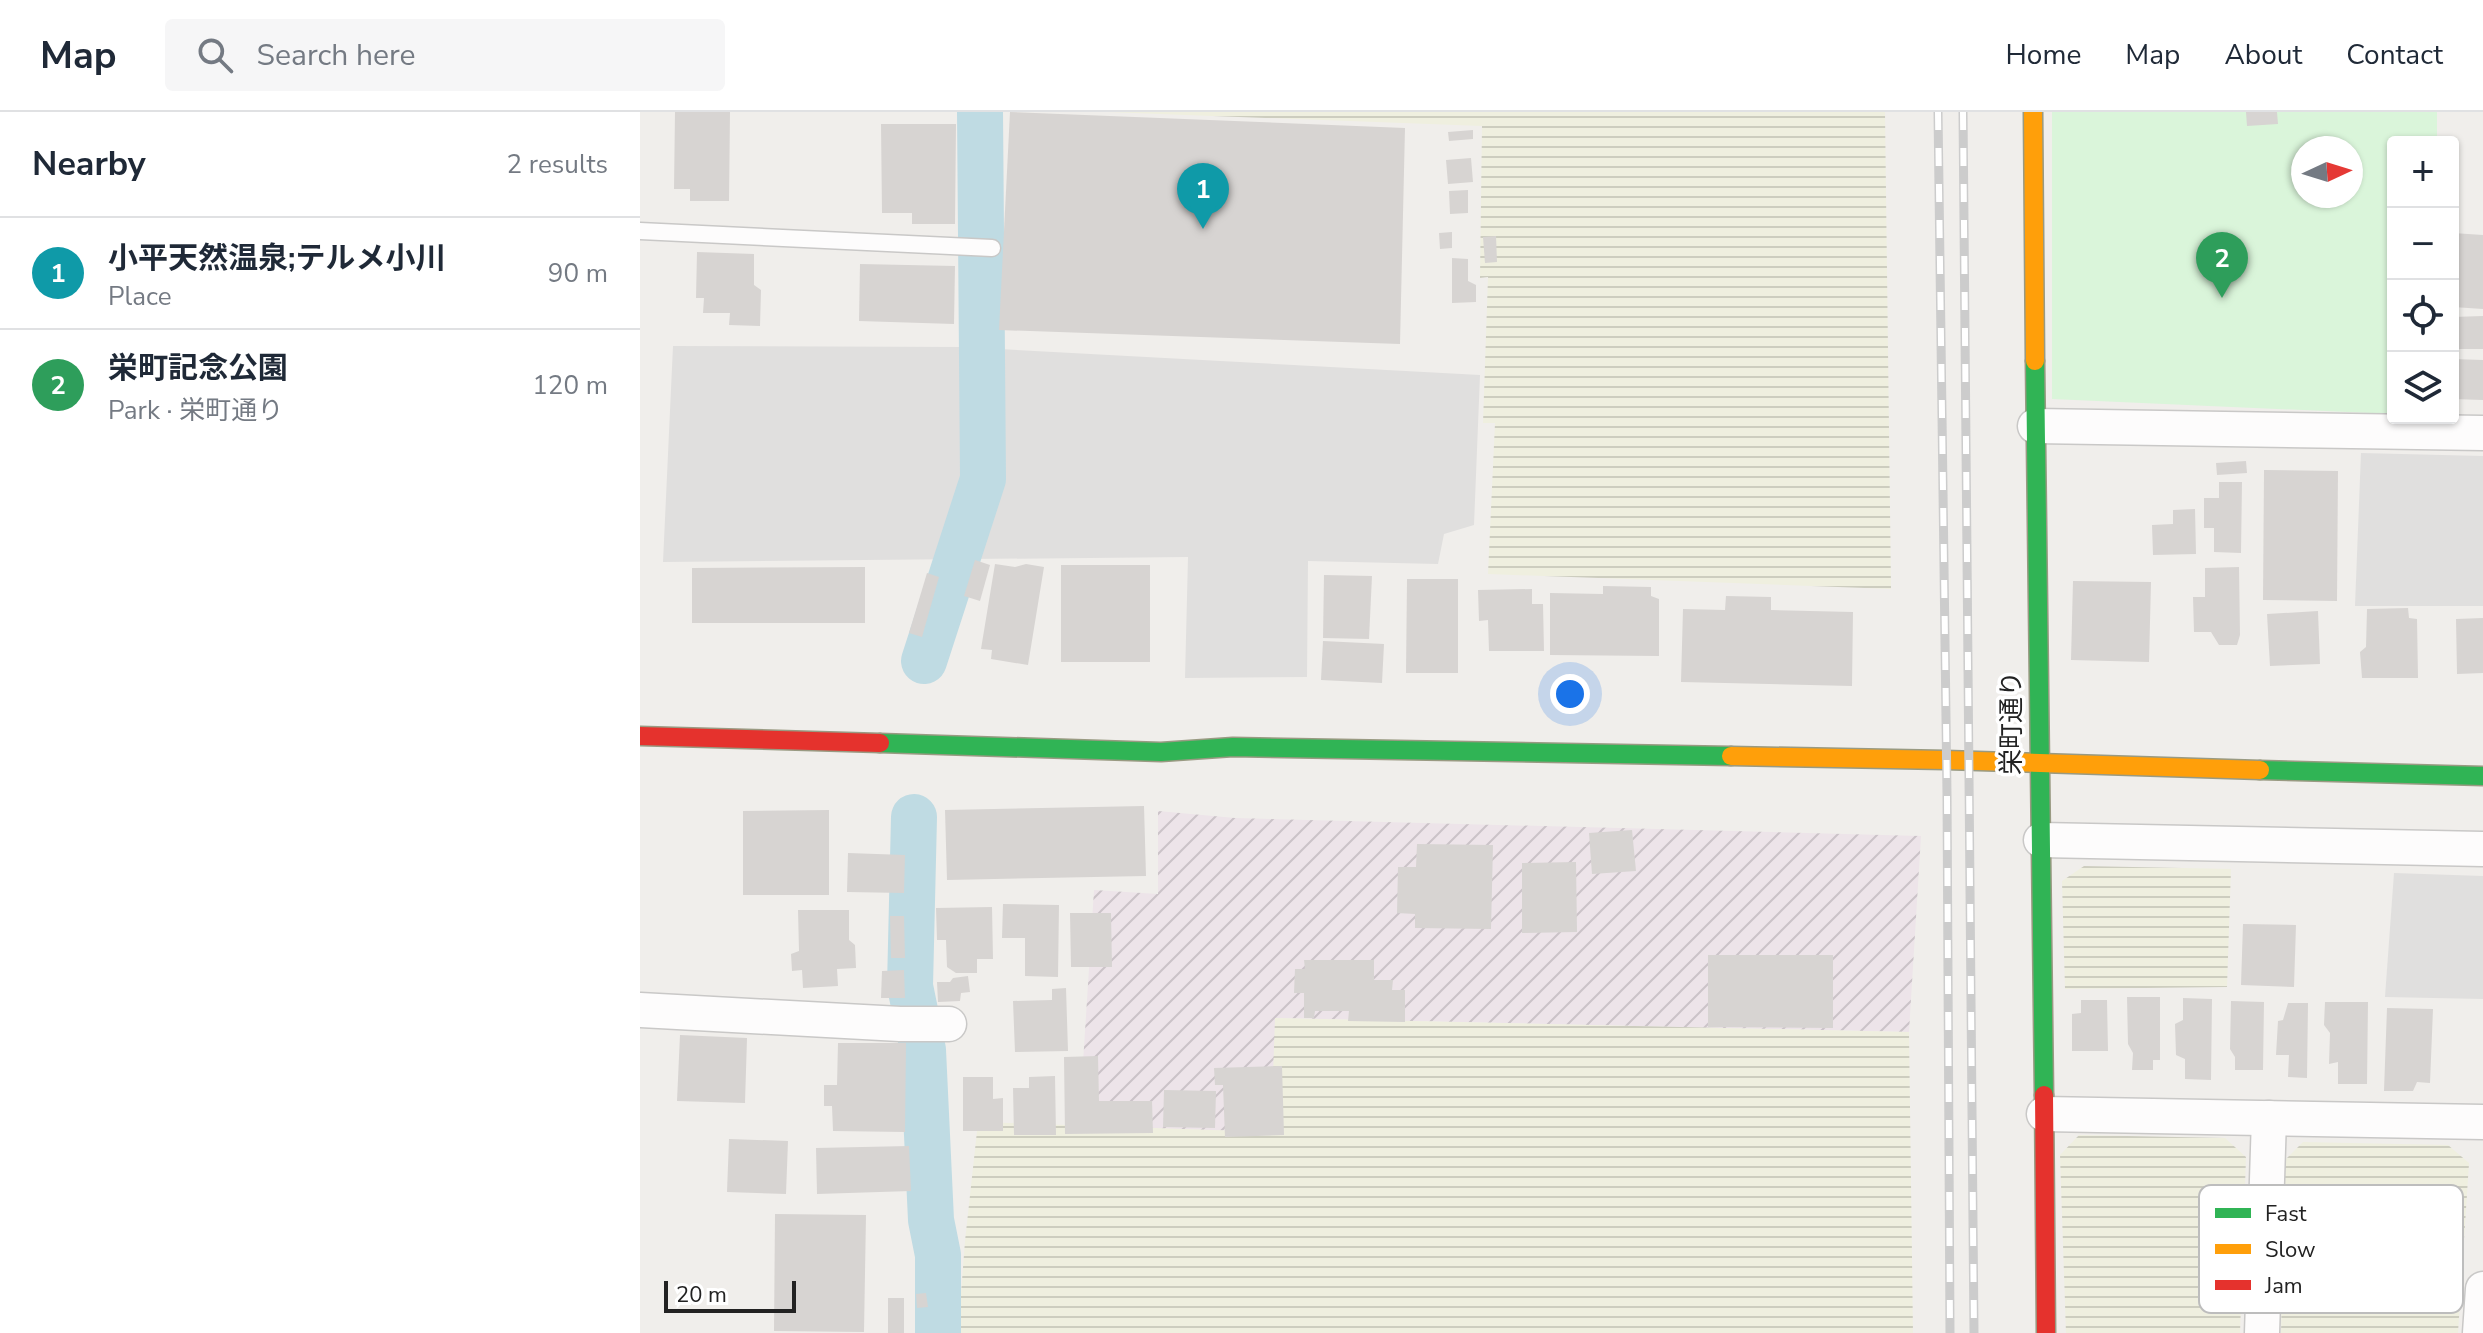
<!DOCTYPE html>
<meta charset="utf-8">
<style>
:root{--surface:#fff;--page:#f6f6f7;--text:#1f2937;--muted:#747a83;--line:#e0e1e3;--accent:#0b8043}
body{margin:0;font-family:"Nunito Sans","Noto Sans JP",sans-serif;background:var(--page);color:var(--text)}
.controls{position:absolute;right:24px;top:24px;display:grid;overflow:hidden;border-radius:8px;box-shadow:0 2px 6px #0004}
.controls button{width:72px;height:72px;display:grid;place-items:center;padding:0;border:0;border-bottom:2px solid var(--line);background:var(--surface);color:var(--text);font:40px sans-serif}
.compass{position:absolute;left:1651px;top:24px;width:72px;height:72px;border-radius:50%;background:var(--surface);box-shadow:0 2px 6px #0004;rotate:86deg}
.scale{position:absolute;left:24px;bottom:20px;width:132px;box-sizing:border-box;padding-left:8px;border:4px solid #222;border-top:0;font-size:22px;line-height:28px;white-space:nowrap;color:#222;-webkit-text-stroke:6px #fff;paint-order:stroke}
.you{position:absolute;left:930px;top:582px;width:28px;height:28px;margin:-20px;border:6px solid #fff;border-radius:50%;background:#1a73e8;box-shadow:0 0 0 12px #1a73e833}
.badge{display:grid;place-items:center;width:52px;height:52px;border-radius:50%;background:var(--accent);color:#fff;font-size:26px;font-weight:700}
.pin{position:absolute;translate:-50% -66px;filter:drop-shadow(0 2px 4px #0008)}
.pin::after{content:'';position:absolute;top:42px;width:28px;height:24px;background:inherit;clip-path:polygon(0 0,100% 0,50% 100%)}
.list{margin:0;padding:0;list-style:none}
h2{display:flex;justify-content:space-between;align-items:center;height:104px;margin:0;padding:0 32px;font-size:34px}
h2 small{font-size:26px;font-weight:400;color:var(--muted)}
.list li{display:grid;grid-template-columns:52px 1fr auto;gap:24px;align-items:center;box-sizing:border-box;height:112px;padding:0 32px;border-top:2px solid var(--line)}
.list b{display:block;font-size:30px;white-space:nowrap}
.list p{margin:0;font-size:26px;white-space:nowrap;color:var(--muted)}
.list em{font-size:26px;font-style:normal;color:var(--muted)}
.icon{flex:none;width:44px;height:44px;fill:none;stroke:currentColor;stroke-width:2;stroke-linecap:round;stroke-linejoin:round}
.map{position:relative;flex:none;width:1843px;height:1221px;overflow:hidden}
header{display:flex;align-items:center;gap:48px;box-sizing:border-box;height:112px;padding:0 40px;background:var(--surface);border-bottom:2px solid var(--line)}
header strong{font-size:38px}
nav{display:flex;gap:44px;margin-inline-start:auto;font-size:28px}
.search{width:560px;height:72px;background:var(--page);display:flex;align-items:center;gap:20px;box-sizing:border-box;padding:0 28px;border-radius:8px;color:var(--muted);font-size:30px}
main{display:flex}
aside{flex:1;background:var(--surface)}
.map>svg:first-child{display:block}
</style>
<header>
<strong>Map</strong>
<div class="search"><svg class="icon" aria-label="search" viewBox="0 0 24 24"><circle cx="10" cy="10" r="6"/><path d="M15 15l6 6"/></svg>Search here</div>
<nav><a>Home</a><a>Map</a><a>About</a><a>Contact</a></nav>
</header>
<main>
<aside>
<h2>Nearby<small>2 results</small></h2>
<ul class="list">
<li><span class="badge" style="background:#0f9aa8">1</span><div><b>小平天然温泉;テルメ小川</b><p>Place</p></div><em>90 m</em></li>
<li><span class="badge" style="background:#2e9e5b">2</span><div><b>栄町記念公園</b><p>Park · 栄町通り</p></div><em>120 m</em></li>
</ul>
</aside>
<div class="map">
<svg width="1843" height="1221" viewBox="0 0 1843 1221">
<defs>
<pattern id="industrial-furrows" width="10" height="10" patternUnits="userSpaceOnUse" patternTransform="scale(2)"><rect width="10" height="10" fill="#ede4e9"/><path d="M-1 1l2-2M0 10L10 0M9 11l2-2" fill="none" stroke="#cbc3c8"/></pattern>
<pattern id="farmland-rules" width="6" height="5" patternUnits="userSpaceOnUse" patternTransform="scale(2)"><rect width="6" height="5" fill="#efefdf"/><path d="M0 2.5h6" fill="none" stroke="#cdcdbf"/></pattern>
</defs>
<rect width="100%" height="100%" fill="#f0eeeb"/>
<path fill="url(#industrial-furrows)" d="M518,699L595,706L1281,724L1269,920L636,906L632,1020L439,1014L454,778L518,782Z"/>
<g fill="url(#farmland-rules)">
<path d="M467,0H1245L1251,477L848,462L855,311H843L848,165L840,166L842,14Z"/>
<path d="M1444,754L1591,757L1587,875L1425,877L1422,769Z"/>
<path d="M635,906L1269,920L1273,1221H318L325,1129L338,1010L631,1020Z"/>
<path d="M1439,1023L1585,1026L1606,1045L1600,1221H1426L1420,1043Z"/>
<path d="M1663,1030L1808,1033L1829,1051L1818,1221H1641L1645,1048Z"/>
</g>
<path fill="#daf5da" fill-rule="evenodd" d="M1412,0H1797V30H1753V302L1412,287ZM1663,36H1711V84H1663Z"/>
<g fill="#e0dfde">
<path d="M33,234L322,235L840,263L834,413L804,422L798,452L668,449L667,565L545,566L548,445L23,450Z"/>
<path d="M1721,341L1843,344V494H1715Z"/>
<path d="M1754,761L1843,764V887L1745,885Z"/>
</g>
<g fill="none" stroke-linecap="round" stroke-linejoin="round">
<g stroke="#bfdbe3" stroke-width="46">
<path d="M284,549L343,367L340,0"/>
<path d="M274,705L270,874L283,938L291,1108L298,1143V1221"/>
</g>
</g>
<g fill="#d7d4d2">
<path d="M35,0H90L89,89H50V77H34Z"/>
<path d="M370,0L765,16L760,232L359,218Z"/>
<path d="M1606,0H1637L1638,12L1607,14Z"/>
<path d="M241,12H316L315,112H272V101H242Z"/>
<path d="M833,18V27L809,29L808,20Z"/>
<path d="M831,46L833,70L808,72L806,48Z"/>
<path d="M828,78V101L810,102L809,79Z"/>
<path d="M812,120V136L800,137L799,121Z"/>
<path d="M1813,121L1843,123V197L1813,195Z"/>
<path d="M856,124L857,150L845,151L843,125Z"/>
<path d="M57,140L114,142V173L121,178L120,214L89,213L90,201H63L64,186H56Z"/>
<path d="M812,146L828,147V169L836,173V190L812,191Z"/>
<path d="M220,152L315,154L314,212L219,209Z"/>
<path d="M1843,204V237H1813V205Z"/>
<path d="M1813,247L1843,248V288L1813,287Z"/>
<path d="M1606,349L1607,361L1577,363L1576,351Z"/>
<path d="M1624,358L1698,359L1697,489L1623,488Z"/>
<path d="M1579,370H1602L1601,441L1574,440V416H1564V386H1579Z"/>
<path d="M1555,397L1556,442L1513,443L1512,413L1533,412V398Z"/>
<path d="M335,448L350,453L340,489L324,484Z"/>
<path d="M355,452L375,455L386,452L404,455L388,553L351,547L352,538L341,537Z"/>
<rect x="421" y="453" width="89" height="97"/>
<path d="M225,455V511H52V456Z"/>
<path d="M1599,455L1600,523L1597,533H1579L1571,520H1554L1553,485H1565V456Z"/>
<path d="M287,461L299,465L282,525L269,521Z"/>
<path d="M684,463L732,464L729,527L683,526Z"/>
<path d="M767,467H818V561H766Z"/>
<path d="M1433,469L1511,470L1509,550L1431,548Z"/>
<path d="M963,474L1011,475V484L1019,487V544L910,543V481L963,482Z"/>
<path d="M892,477V492H903L904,539H849L848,508L839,509L838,478Z"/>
<path d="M1086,484L1131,485V498L1213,500L1212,574L1041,570L1043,497L1085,498Z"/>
<path d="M1768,496L1769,506L1777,507L1778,566H1722L1720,540L1726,535L1727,497Z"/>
<path d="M1678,499L1680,552L1630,554L1627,502Z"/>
<path d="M1843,506V561L1817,562L1816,507Z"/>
<path d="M683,529L744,532L742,571L681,568Z"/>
<path d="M504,694L506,764L307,768L305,698Z"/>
<path d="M189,698V783H103V699Z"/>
<path d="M992,718L996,759L952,762L949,721Z"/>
<path d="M777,732L853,733L851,817L775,816V802L757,801L758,755H776Z"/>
<path d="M208,741L265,743L264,781L207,780Z"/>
<path d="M936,750L937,820L882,821V751Z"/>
<path d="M363,792L419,793L418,865L385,864V826H362Z"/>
<path d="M352,795L353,847H337V861H316L307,855L306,828H297L296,796Z"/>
<path d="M158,798H209V828L215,833L216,856L197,857L198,874L163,876L162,858L152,859L151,842L159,839Z"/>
<path d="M430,801H471L472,855H431Z"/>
<path d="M250,804H264L265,846H251Z"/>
<path d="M1603,812L1656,813L1654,875L1601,873Z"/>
<path d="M1068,843H1193V916L1068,915Z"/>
<path d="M664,848H734V868H753L752,878H765V910L708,909L709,899H675L674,906H664V881H654L655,857H665Z"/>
<path d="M264,858L265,886H241L242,859Z"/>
<path d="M328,864L330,880L321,881L320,889L298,890L297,870H310L313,866Z"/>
<path d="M426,876L428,939L375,940L373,889L412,888V877Z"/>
<path d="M1487,885H1520V948H1513V958H1492L1493,941L1488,932Z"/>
<path d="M1543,886L1572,887L1571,968L1545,967V947L1536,943L1535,912L1543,908Z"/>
<path d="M1441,888H1467L1468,939H1432V902L1441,901Z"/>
<path d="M1591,889L1624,890L1623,958H1595V945L1590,937Z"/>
<path d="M1685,890H1728L1727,972H1698V950L1689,952L1690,921L1684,913Z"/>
<path d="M1648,891H1668L1667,966L1648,965L1649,943H1636L1638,909L1643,908Z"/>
<path d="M1747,896L1793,897L1790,971L1777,970L1773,979H1744Z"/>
<path d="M40,923L107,926L105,991L37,989Z"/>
<path d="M198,931H266L265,1020L193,1019L192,994H184V973H197Z"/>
<path d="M458,944L459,989H512L513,1021L425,1022L424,945Z"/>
<path d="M642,954L644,1023L585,1025L583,973H575L574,956Z"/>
<path d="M415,964L416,1023H374L373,976H389V965Z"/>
<path d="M323,965H353V987L363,986V1019H323Z"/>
<path d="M524,978L576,979L575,1016L523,1015Z"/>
<path d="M89,1027L148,1029L146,1082L87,1080Z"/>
<path d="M269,1034L271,1079L177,1082L176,1036Z"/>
<path d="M135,1102L226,1103L224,1220L134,1219Z"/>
<path d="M286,1181L288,1195L277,1196L276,1182Z"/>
<rect x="248" y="1186" width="16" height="35"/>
</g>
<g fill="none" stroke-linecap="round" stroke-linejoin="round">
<defs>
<path id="lane" d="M0,119L352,136"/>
<g id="street">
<path d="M1395,314L1843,321"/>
<path d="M1401,728L1843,737"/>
<path d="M0,898L260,912H309"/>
<path d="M1404,1002L1843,1010"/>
<path d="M1622,1221L1629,1006"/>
<path d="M1840,1221L1843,1177"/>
</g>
<g id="fast">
<path d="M1395,249L1404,983"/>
<path d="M240,631L521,640L593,635L1091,644"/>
<path d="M1620,658L1843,664"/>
</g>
<g id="slow">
<path d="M1393,0L1395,249"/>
<path d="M1091,644L1306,648L1620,658"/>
</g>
<g id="jam">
<path d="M0,624L240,631"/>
<path d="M1404,983L1406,1221"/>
</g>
</defs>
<use href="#lane" stroke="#c9c8c7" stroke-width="19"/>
<use href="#street" stroke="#c9c8c7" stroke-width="37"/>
<use href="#fast" stroke="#999a82" stroke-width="21"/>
<use href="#slow" stroke="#999a82" stroke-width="21"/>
<use href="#jam" stroke="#999a82" stroke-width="21"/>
<use href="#lane" stroke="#fdfcfc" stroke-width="16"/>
<use href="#street" stroke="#fdfcfc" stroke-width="34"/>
<use href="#fast" stroke="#30b455" stroke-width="18"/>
<use href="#slow" stroke="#ff9f0a" stroke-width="18"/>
<use href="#jam" stroke="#e5322d" stroke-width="18"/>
<defs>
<g id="rail">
<path d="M1298,0L1307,682L1310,1221"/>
<path d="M1323,0L1334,1221"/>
</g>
</defs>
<use href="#rail" stroke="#ccc" stroke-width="9"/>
<use href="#rail" stroke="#fff" stroke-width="6" stroke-dasharray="18" stroke-linecap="butt"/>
</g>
<g text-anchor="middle" stroke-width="7" stroke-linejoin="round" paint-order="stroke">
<g font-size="26" fill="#222" stroke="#fff">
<text transform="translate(1371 611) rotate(-90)" y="9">栄町通り</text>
</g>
</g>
<rect x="1559" y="1073" width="264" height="128" rx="12" fill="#fff" stroke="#bdbdbd" stroke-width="2"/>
<rect x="1575" y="1096" width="36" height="10" fill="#30b455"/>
<rect x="1575" y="1132" width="36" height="10" fill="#ff9f0a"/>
<rect x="1575" y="1168" width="36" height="10" fill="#e5322d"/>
<g font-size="22" fill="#222">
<text x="1625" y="1109">Fast</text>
<text x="1625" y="1145">Slow</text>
<text x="1625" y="1181">Jam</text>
</g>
</svg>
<div class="controls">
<button>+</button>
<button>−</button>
<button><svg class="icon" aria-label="locate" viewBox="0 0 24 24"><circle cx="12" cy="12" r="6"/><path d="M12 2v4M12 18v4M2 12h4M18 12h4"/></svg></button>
<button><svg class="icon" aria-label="layers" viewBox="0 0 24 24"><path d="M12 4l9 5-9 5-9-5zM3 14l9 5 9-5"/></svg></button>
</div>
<svg class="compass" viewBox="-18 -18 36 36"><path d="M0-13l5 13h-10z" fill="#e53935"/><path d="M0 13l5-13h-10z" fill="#747a83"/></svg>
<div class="scale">20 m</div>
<div class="you"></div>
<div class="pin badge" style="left:563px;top:117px;background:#0f9aa8">1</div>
<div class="pin badge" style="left:1582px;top:186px;background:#2e9e5b">2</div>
</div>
</main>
